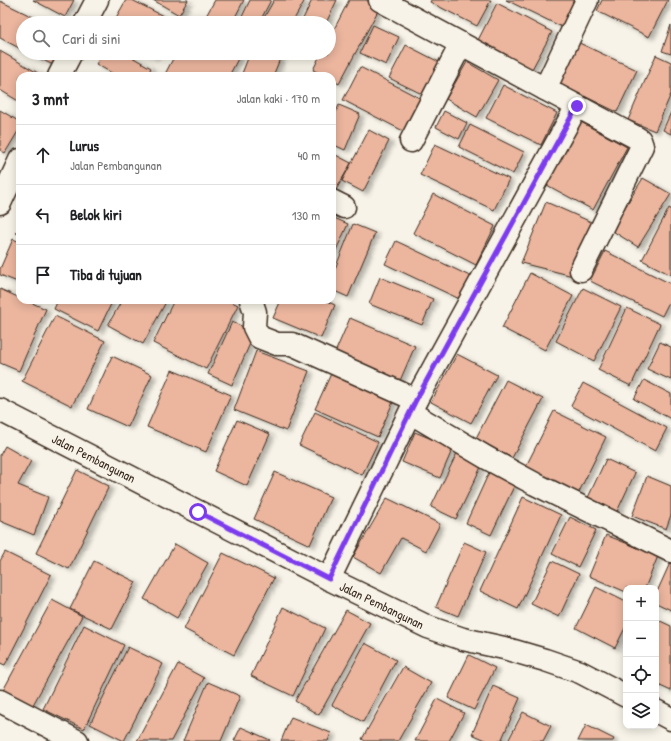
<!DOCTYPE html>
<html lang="id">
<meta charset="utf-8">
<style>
:root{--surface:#fff;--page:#f6f6f6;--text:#202124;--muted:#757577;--line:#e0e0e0}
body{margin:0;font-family:"Patrick Hand",sans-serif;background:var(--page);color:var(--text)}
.controls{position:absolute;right:12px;bottom:12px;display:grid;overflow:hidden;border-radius:8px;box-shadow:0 2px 10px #0003}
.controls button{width:36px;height:36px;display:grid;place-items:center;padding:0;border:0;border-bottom:1px solid var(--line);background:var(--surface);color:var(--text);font:20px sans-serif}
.stop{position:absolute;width:12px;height:12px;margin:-9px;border:3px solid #7c3aed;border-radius:50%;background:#fff}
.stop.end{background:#7c3aed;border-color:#fff;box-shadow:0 1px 4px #0008}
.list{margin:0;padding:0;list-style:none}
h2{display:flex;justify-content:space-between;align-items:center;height:52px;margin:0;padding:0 16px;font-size:17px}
h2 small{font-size:13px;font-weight:400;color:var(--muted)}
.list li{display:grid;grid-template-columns:26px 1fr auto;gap:12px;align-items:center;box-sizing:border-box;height:60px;padding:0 16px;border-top:1px solid var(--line)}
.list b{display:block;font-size:15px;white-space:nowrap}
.list p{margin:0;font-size:13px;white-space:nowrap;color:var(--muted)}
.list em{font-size:13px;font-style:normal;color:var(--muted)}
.icon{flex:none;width:22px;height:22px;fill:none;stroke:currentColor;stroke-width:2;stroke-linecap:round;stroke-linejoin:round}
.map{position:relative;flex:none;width:671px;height:741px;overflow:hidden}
.search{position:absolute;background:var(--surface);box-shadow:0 2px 10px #0003;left:16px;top:16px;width:320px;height:44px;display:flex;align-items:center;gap:10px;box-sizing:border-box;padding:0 14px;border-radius:22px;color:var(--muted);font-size:15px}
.panel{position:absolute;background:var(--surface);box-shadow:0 2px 10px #0003;left:16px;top:72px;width:320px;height:232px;border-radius:12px}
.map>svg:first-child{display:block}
</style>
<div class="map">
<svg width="671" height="741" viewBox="0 0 671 741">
<defs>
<filter id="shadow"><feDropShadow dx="4.5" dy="2.5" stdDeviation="2" flood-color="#0004"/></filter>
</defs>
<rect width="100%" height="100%" fill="#f7f3e8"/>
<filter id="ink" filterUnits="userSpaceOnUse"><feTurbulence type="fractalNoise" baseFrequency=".025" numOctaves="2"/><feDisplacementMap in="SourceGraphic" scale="8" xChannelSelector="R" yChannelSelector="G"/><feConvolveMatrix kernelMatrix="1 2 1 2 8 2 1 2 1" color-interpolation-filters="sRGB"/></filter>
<g filter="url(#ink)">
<g fill="#ebb59e" stroke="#3b2a1e" filter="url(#shadow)">
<path d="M33,0H74L65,17Z"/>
<path d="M126,0H132L173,21L171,23H113Z"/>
<path d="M153,0H188L179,15Z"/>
<path d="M215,0H244L232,23H220L206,16Z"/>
<path d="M250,0H271L259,23H239Z"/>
<path d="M274,0H305L292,23H261Z"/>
<path d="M312,0H337L326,23H301Z"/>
<path d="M349,0H366L380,7L339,84L332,80V76H325L313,70L321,53H329V39Z"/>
<path d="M431,0H491L477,26L430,2Z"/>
<path d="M506,0H575L562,27Z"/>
<path d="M602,0H668L649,37L597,11Z"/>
<path d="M0,1L45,23H23V50L0,38Z"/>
<path d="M497,3L552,32L531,71L477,42Z"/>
<path d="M373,25L399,37L386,65L360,53Z"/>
<path d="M671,25V54L662,51Z"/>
<path d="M575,41L637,70L617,112L555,82Z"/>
<path d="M406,45L441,63L424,95L389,78Z"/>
<path d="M0,51L43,76H20V102L0,90Z"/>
<path d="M29,53H64L57,67Z"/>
<path d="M103,53H125L151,68L147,76H117L96,64Z"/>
<path d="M146,53H156L154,57Z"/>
<path d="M176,53H241L229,76H164Z"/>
<path d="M250,53L282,54L273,76H241Z"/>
<path d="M656,55L671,62V94L655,131L628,120Z"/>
<path d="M467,62L498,80L477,117L446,99Z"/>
<path d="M360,67L427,102L411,135L343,100Z"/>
<path d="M503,85L557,113L541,145L486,118Z"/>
<path d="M339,105L360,114L345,150L332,144V121Z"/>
<path d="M0,110L20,122V128L5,153L0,150Z"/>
<path d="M444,111L467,123L459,139L436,127Z"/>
<path d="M671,112V134L663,130Z"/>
<path d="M579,121L627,147L593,210L545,184Z"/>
<path d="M470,125L524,152L513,174L459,147Z"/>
<path d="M369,130L389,141L363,192L342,181Z"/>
<path d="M435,144L509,179L494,210L420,175Z"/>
<path d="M332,153L351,163L336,190L332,188Z"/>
<path d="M643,178L671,194L638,247L611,230Z"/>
<path d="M433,194L495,226L476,265L413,233Z"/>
<path d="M546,202L598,225L573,276L521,263Z"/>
<path d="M669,208L671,209V275L642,260Z"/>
<path d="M332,217L348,224L332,259Z"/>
<path d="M353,224L375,233L348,297L332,290V276Z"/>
<path d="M20,225V235L16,233Z"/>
<path d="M13,239L20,242V283L0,275V269Z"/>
<path d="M396,241L476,279L466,302L385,264Z"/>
<path d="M605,251L671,284V298L662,316L590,281Z"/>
<path d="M530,273L573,296L545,350L502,328Z"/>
<path d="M380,277L433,299L422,325L369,304Z"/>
<path d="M583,288L621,307L594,361L556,341Z"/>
<path d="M0,289L20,298V300H25L46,309L19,371L0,363Z"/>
<path d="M58,300H113L98,331L54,309Z"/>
<path d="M122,300H167L143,344L108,325Z"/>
<path d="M174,300H228L238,305L206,369L153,343Z"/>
<path d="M281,300H324L335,305L321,338L273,318Z"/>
<path d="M627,308L660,324L631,386L598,370Z"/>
<path d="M55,316L105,341L72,406L22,381Z"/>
<path d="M350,318L415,346L399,383L334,355Z"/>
<path d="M232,322L255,332L232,385L208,374Z"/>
<path d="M660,342L671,347V380L647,369Z"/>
<path d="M256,351L309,371L286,431L234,410Z"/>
<path d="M457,354L497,375L471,423L431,402Z"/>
<path d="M112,356L152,375L128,427L88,409Z"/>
<path d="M334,367L396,395L378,437L315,409Z"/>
<path d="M172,370L231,395L206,452L147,427Z"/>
<path d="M506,380L543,399L512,458L476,438Z"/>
<path d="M644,380L671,394V419L634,399Z"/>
<path d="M583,383L667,428L655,451L571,406Z"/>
<path d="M554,411L606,437L578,494L525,468Z"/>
<path d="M315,412L378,442L362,475L299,445Z"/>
<path d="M237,420L270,434L247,486L214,471Z"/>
<path d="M415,432L453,448L440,478L402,462Z"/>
<path d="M5,446L31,461L18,485L48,497L34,535L0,521V455Z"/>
<path d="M457,453L482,465L456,519L431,507Z"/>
<path d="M606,459L635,473L614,518L585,504Z"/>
<path d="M491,468L517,480L491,535L466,523Z"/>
<path d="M77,470L109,486L69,569L36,553Z"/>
<path d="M275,472L331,497L310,545L254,519Z"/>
<path d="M647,476L671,486V515L666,529L632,516Z"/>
<path d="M523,497L561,515L518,609L480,591Z"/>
<path d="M387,498L440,524L426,551L401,538L381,573L353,557Z"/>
<path d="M570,517L596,530L578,567L552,554Z"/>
<path d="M606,535L658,556L645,588H626V592L589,576Z"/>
<path d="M464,542L486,552L458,616L436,607Z"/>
<path d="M175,544L208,563L177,618L144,599Z"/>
<path d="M5,552L51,575L5,665L0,663V561Z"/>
<path d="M223,553L274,578L234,655L184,629Z"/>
<path d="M94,561L136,582L112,629L70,609Z"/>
<path d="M552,561L579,574L559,617L531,604Z"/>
<path d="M670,563H671V610L656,603V594Z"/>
<path d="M596,587L626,602V626L615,648L576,628Z"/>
<path d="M52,600L82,616L29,712L0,696Z"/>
<path d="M283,607L325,628L293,696L251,676Z"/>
<path d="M346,610L370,623L319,715L295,701Z"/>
<path d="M656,619L671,626V691L656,684Z"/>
<path d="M84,625L124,645L84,729L43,709Z"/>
<path d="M365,643L396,660L363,722L332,705Z"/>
<path d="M128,647L163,664L124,741L90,724Z"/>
<path d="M469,655L495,668L474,710L448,698Z"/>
<path d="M178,664L204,678L171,741H137Z"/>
<path d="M403,667L431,683L398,741H365L362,739Z"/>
<path d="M208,682L240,696L221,741H183Z"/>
<path d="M493,686L520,698L501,741H488L472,734Z"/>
<path d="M437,699L464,713L449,741H415Z"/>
<path d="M523,712L551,726L543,741H508Z"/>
<path d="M291,717L331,733L328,741H281Z"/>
<path d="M586,725L614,739L613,741H578Z"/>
<path d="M241,727L270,740L269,741H234Z"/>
</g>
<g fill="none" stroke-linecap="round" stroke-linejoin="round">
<defs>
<g id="minor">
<path d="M380,0L545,89"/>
<path d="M85,23L97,0"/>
<path d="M59,76L71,53"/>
<path d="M577,106L637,138L640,140L642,146L581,270"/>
<path d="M411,141L461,44"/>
<path d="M332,201L344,207"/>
<path d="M0,203L20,160"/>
<path d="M251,300L255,312L254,327L259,337L277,344H292L416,400"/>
<path d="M0,410L329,579L428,627L463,639L504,648L545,660L580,672L626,696"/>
<path d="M411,413L487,458L535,484L671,551"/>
<path d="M329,579L416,400L577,106L545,89L587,0"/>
<path d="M0,701L77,741"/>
<path d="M656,711L671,719"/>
</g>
</defs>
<use href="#minor" stroke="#3b2a1e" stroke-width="25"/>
<use href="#minor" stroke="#f7f3e8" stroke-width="22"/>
</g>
</g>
<g fill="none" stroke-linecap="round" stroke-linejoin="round" filter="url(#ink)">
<path stroke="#7c3aed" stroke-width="5" d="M198,512L329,579L416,400L577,106"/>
</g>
<g text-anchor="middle" stroke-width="3" stroke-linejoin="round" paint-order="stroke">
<g font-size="13" fill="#3b2a1e" stroke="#f7f3e8">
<text transform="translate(94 458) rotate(27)" y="5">Jalan Pembangunan</text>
<text transform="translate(382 605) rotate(26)" y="5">Jalan Pembangunan</text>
</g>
</g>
</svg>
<div class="controls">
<button>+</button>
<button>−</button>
<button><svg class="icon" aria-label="locate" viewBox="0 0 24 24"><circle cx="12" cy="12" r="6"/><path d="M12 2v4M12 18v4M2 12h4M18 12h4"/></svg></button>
<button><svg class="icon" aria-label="layers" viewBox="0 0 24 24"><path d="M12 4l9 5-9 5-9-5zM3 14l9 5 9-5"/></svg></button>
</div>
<div class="stop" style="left:198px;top:512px"></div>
<div class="stop end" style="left:577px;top:106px"></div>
<div class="search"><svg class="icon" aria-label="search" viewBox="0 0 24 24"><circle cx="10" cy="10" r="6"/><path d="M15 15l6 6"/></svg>Cari di sini</div>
<section class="panel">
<h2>3 mnt<small>Jalan kaki · 170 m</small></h2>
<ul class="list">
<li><svg class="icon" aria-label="ahead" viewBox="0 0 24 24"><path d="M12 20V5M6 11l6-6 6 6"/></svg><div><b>Lurus</b><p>Jalan Pembangunan</p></div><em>40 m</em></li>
<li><svg class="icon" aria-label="left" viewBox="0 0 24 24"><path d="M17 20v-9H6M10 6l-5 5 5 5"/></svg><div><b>Belok kiri</b></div><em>130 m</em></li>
<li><svg class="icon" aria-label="arrive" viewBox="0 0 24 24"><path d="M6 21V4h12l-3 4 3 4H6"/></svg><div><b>Tiba di tujuan</b></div></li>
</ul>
</section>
</div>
